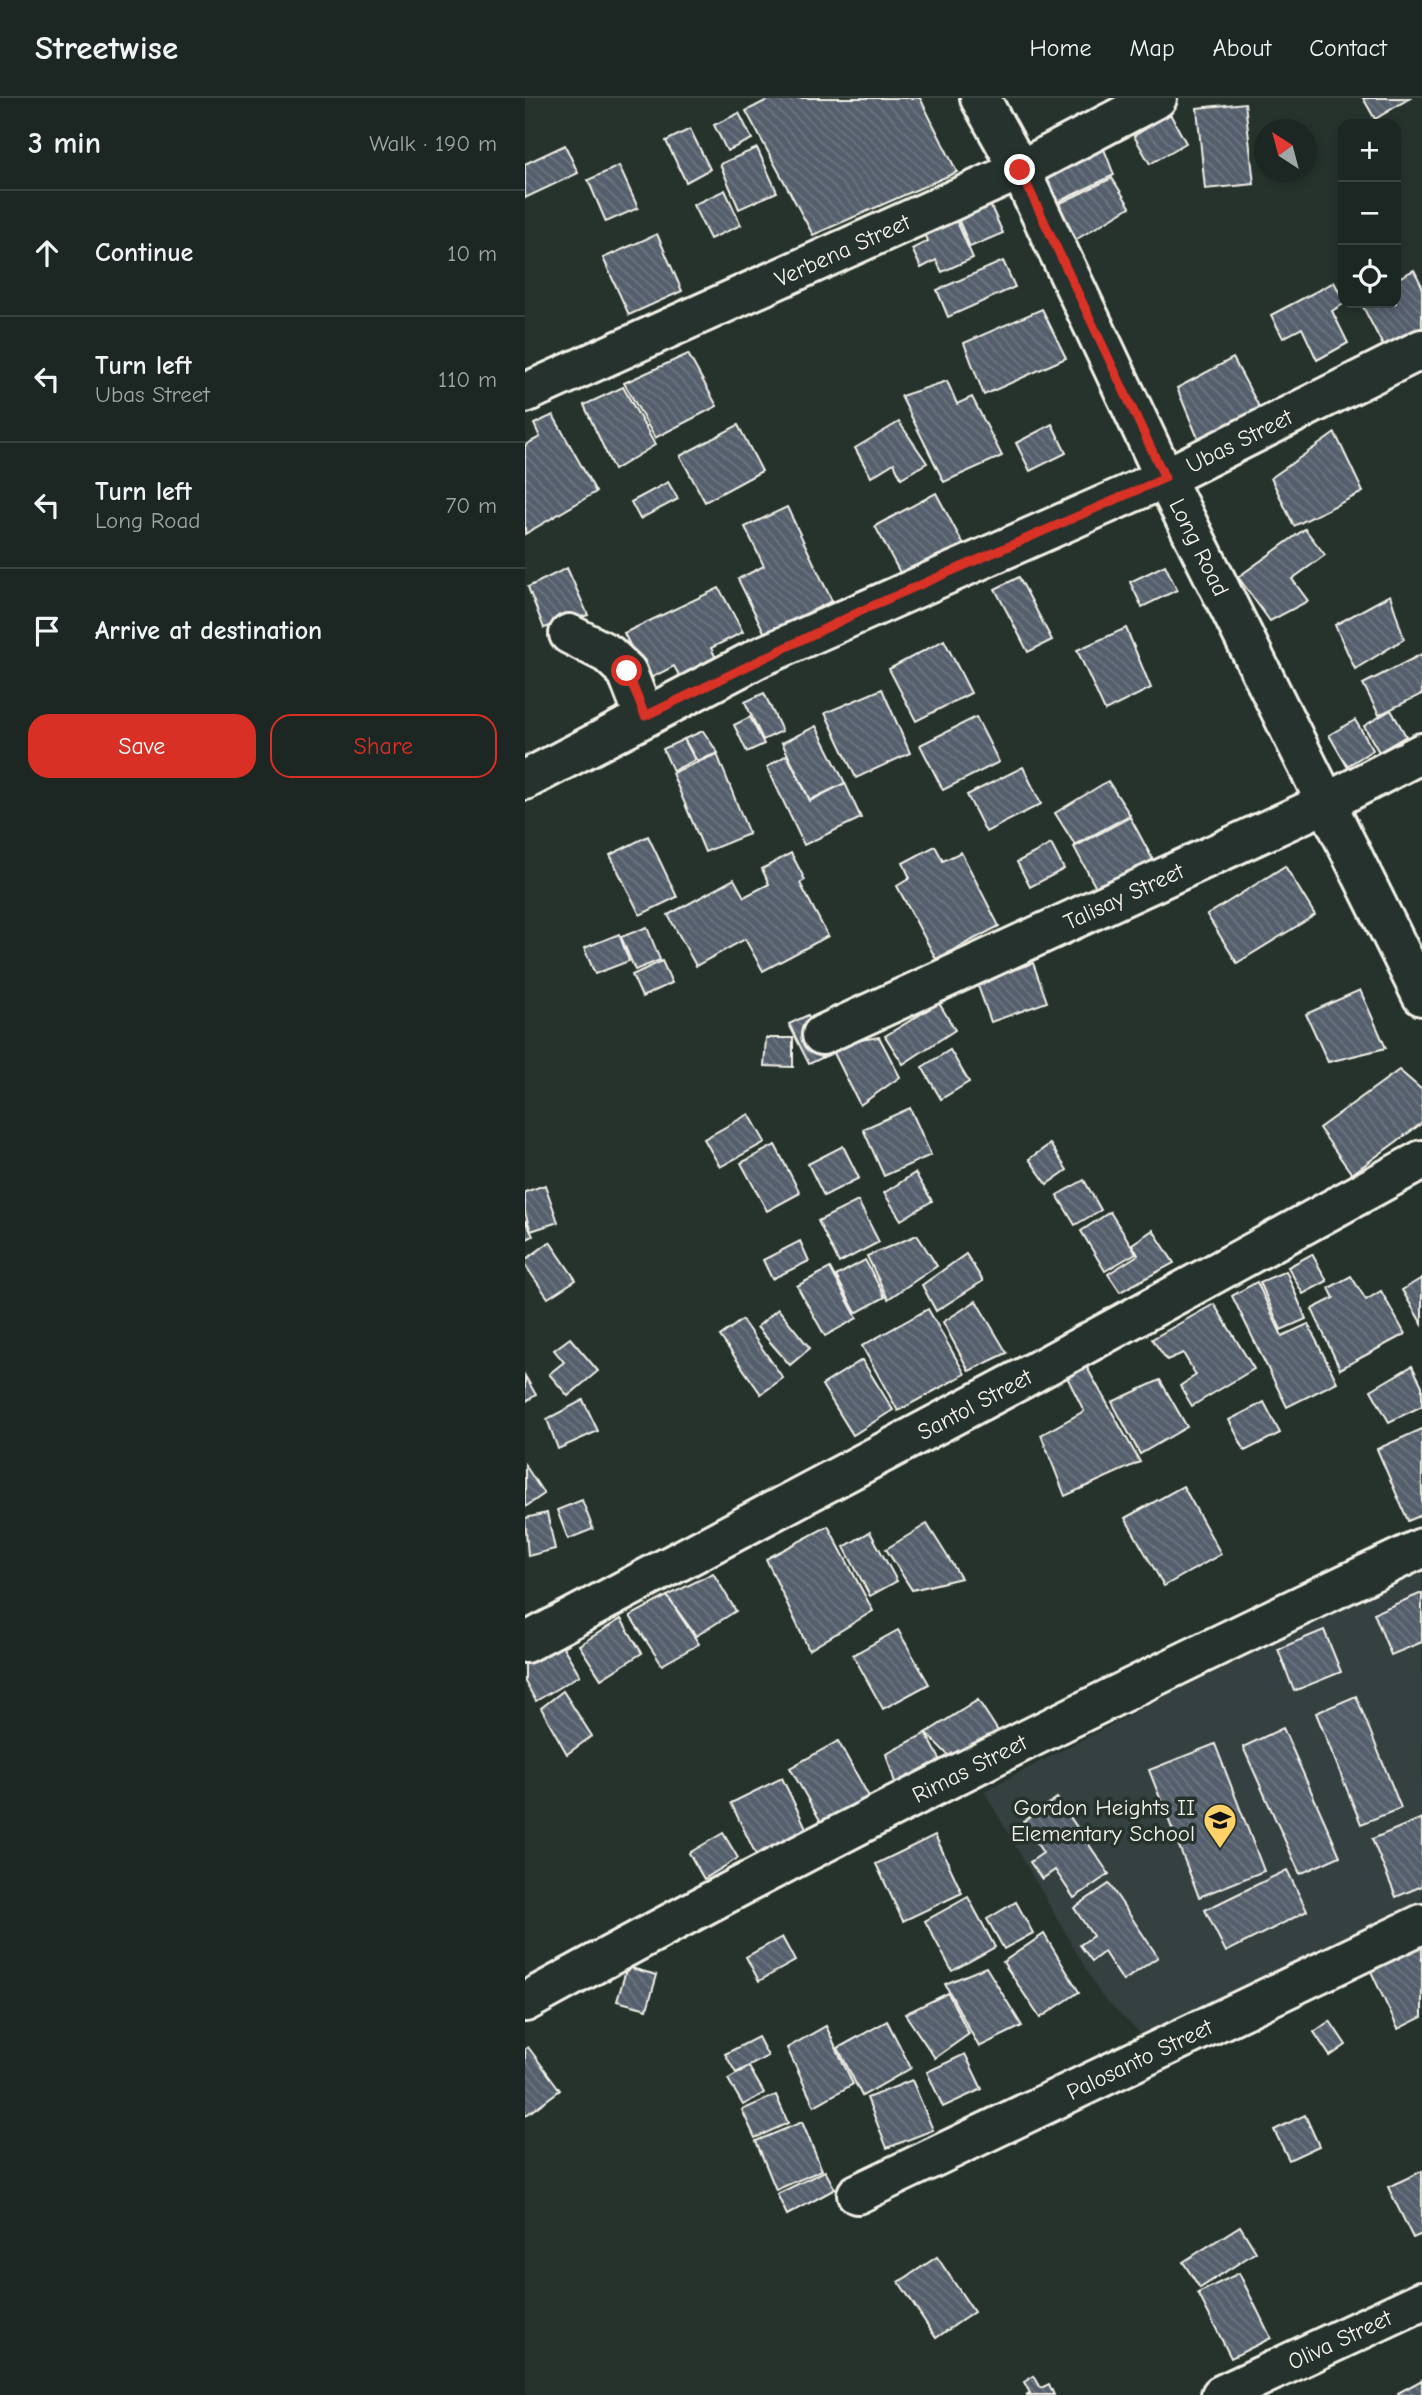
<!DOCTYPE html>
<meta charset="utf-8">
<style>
:root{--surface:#1c2622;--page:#29322f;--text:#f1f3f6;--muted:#a0a5a5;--line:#3a4340;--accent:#d93025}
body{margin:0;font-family:"Comic Neue",sans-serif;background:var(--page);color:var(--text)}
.controls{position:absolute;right:21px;top:21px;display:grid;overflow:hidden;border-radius:14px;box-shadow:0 4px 10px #0003}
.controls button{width:63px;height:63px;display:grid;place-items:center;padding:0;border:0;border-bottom:2px solid var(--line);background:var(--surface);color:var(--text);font:35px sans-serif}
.compass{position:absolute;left:729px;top:21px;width:63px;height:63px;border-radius:50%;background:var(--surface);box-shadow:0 4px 10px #0003;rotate:324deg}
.stop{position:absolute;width:21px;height:21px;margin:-16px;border:5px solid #d93025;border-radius:50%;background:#fff}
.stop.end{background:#d93025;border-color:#fff;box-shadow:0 2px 7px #0008}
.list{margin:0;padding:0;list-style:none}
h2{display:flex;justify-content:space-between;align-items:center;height:91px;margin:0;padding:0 28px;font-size:30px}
h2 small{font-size:23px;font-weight:400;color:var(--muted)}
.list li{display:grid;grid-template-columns:46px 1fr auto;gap:21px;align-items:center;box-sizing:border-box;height:126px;padding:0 28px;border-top:2px solid var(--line)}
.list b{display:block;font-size:26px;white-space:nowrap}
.list p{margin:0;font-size:23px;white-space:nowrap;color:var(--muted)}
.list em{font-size:23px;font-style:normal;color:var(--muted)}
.actions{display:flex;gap:14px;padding:21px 28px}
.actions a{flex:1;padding:16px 0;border:2px solid var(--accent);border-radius:21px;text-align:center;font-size:24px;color:var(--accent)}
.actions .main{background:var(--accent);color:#fff}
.icon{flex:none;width:38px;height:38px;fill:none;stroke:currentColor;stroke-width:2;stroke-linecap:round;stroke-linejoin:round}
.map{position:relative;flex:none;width:897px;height:2297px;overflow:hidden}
header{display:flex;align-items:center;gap:42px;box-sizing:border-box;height:98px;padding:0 35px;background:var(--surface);border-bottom:2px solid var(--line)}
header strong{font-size:33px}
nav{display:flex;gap:38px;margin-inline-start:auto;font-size:24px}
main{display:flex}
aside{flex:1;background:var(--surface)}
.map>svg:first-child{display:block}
</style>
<header>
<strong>Streetwise</strong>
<nav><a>Home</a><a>Map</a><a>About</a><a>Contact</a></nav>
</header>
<main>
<aside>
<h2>3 min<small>Walk · 190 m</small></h2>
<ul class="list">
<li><svg class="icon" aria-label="ahead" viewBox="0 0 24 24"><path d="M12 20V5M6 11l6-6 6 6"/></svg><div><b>Continue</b></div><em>10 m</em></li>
<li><svg class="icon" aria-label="left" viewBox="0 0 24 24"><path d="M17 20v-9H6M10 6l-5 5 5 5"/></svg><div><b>Turn left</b><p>Ubas Street</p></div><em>110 m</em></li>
<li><svg class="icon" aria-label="left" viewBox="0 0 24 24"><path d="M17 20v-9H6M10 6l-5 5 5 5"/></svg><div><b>Turn left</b><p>Long Road</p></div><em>70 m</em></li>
<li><svg class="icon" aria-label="arrive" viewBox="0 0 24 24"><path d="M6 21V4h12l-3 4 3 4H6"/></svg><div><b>Arrive at destination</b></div></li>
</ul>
<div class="actions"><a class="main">Save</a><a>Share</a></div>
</aside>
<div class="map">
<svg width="897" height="2297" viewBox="0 0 897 2297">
<defs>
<pattern id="building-back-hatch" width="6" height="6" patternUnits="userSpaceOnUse" patternTransform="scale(1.75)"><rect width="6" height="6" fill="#545e6c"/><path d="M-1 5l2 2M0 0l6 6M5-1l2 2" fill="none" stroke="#6d7681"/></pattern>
</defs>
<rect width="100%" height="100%" fill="#26332d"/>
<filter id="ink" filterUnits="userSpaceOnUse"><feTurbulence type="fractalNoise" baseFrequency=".0143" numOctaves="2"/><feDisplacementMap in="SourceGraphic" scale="14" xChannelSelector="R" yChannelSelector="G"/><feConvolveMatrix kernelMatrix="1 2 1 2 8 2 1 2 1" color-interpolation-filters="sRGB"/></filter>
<g filter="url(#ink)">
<path fill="#344040" d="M897,1464V1811L621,1941L576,1897L459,1693Z"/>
<g fill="url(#building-back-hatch)" stroke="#f4f1e8" stroke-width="2">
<path d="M246,0H395L432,74L288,137L221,13Z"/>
<path d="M838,0H885L850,21Z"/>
<path d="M720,5L729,86L680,91L672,10Z"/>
<path d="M214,15L227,41L202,53L189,27Z"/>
<path d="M645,16L661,45L625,66L609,38Z"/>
<path d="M165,31L185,71L161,84L141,43Z"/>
<path d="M40,47L53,75L0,100V66Z"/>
<path d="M232,50L252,94L214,111L195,66Z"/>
<path d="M579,51L589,77L527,107L517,81Z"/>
<path d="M94,68L113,110L81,124L63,82Z"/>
<path d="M587,80L605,109L542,147L521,112Z"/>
<path d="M200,92L216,127L185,141L168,107Z"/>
<path d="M463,102L478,135L445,149L431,116Z"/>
<path d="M430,119L448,160L417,174L411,162L396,170L387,151L403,143L399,133Z"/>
<path d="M132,136L157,193L104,217L78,160Z"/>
<path d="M478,163L490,189L423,219L412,192Z"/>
<path d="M889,172L897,188V241L864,259L836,205H871V181Z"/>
<path d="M809,184L820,205L807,213L823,245L792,262L777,230L758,240L746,217Z"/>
<path d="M517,211L541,260L459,297L439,245Z"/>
<path d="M163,256L192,308L130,340L99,285Z"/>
<path d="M708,260L738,316L677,350L652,290Z"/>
<path d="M422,283L432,306L447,299L477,358L419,384L376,298Z"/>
<path d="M98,289L130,347L89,372L59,307Z"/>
<path d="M28,317L71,394L0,436V347L15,339L9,326Z"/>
<path d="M374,324L402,365L376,380L369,365L346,379L330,350Z"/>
<path d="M527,326L541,355L505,373L491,345Z"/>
<path d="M213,327L237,373L180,404L155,358Z"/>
<path d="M810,335L838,394L769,428L746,380Z"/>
<path d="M143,384L153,401L115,421L106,404Z"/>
<path d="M411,395L443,455L382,488L350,428Z"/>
<path d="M262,409L307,503L240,536L213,481L239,468L220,429Z"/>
<path d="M780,431L800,457L767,481L783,503L745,523L713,479Z"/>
<path d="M640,467L652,492L617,509L605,484Z"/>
<path d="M42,470L63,517L19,530L3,489Z"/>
<path d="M494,479L527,542L503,554L470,491Z"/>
<path d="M194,490L218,534L186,550L191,560L155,579L149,568L122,582L99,535Z"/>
<path d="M865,497L879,541L830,571L810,527Z"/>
<path d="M601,530L626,590L580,613L552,552Z"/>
<path d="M419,542L446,595L391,623L364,571Z"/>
<path d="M897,556V596L854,617L838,586Z"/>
<path d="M357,591L385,655L331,680L300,615Z"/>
<path d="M239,595L257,633L238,642L220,604Z"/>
<path d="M866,612L881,638L854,654L839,628Z"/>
<path d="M225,619L239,646L222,654L209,627Z"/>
<path d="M451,619L474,664L418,692L395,647Z"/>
<path d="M830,622L848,652L822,668L804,637Z"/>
<path d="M291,628L320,685L285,702L257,645Z"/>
<path d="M178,633L193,655L172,663L159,641Z"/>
<path d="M159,641L170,662L148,673L138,651Z"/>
<path d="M192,656L224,736L180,754L147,675Z"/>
<path d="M262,657L285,703L320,685L336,720L279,747L242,669Z"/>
<path d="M498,669L516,706L461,734L442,697Z"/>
<path d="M583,683L605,717L550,747L530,715Z"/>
<path d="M605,719L634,773L578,803L549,749Z"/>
<path d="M123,738L152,799L115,817L85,757Z"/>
<path d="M526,746L539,771L505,789L492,764Z"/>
<path d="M410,748L418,763L436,754L474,828L411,861L372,788L385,780L378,765Z"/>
<path d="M266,755L280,782L275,785L303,838L238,873L220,841L171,868L143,817L209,781L219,799L244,786L237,771Z"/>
<path d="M760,768L790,817L712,865L682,817Z"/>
<path d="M122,829L135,862L110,872L96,839Z"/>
<path d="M94,836L104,863L70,876L59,850Z"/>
<path d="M137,863L147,885L117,899L107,877Z"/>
<path d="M508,865L522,904L466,924L452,885Z"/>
<path d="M835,892L861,950L803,964L781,916Z"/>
<path d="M414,905L430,932L378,966L360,938Z"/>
<path d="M283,917L303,957L284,966L264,926Z"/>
<path d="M354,939L375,979L335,1007L305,947Z"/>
<path d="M241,940H268V969L239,968Z"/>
<path d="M425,952L444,984L416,1001L397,969Z"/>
<path d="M874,972L897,992V1025L827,1076L794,1030Z"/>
<path d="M385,1010L406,1057L359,1078L338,1031Z"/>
<path d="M224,1016L240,1044L195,1069L179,1041Z"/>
<path d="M525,1046L542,1072L522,1086L504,1061Z"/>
<path d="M250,1047L275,1095L242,1113L216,1065Z"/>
<path d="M318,1048L334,1080L299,1098L283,1066Z"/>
<path d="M390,1075L407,1103L376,1122L359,1095Z"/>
<path d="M559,1082L576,1112L550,1127L532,1097Z"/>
<path d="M20,1087L33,1124L6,1133L0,1115V1094Z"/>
<path d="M333,1103L354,1144L314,1165L293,1123Z"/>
<path d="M585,1114L611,1155L580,1173L556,1133Z"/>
<path d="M0,1122L8,1138L0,1142Z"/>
<path d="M628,1132L649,1165L595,1194L583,1176L613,1157L607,1146Z"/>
<path d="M392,1137L412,1168L363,1201L342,1158Z"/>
<path d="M275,1143L284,1163L247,1181L238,1162Z"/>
<path d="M25,1144L51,1182L23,1200L0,1167V1162Z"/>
<path d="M441,1156L458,1183L411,1213L397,1187Z"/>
<path d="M787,1156L802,1183L778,1196L763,1169Z"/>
<path d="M340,1162L360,1199L331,1215L311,1178Z"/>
<path d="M305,1170L332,1220L300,1238L272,1188Z"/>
<path d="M761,1173L781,1221L756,1232L735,1184Z"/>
<path d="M826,1178L841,1202L856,1193L880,1236L815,1271L787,1211L809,1200L804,1190Z"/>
<path d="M897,1180V1226L877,1192Z"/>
<path d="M732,1184L757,1238L783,1226L812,1284L762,1309L707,1198Z"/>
<path d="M451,1203L482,1255L444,1273L418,1224Z"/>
<path d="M689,1206L729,1271L667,1308L655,1288L671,1277L658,1255L642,1262L627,1241Z"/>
<path d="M253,1211L285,1250L265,1267L232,1229Z"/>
<path d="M403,1211L440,1276L373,1313L337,1248Z"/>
<path d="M217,1222L258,1280L236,1296L195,1238Z"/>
<path d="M45,1240L73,1273L43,1298L24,1276L39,1264L29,1252Z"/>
<path d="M337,1262L368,1312L328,1337L297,1287Z"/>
<path d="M560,1266L615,1364L540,1398L516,1337L559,1313L541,1277Z"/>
<path d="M887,1268L897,1288V1308L864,1324L846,1292Z"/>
<path d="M0,1278L11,1297L0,1304Z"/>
<path d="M635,1282L662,1329L615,1356L587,1304Z"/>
<path d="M58,1302L73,1333L33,1351L22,1321Z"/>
<path d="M739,1304L755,1335L720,1353L704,1322Z"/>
<path d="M897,1331V1417L883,1423L852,1351Z"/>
<path d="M0,1367L19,1396L0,1409Z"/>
<path d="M658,1388L696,1456L639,1488L600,1420Z"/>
<path d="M57,1402L68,1431L43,1441L32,1412Z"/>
<path d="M22,1415L30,1451L3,1458L0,1420Z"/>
<path d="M402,1426L436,1480L387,1492L361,1451Z"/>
<path d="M303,1428L348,1513L284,1552L241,1461Z"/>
<path d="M345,1434L372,1483L345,1498L319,1449Z"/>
<path d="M188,1475L211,1513L171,1538L142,1498Z"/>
<path d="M897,1495V1544L866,1557L849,1515Z"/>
<path d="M142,1498L174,1546L137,1567L105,1518Z"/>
<path d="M96,1521L117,1555L76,1581L54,1547Z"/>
<path d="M373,1532L404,1586L358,1611L328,1557Z"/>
<path d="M799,1532L816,1574L769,1593L753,1551Z"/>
<path d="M32,1539L55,1577L11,1603L0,1584V1558Z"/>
<path d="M38,1593L67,1638L42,1656L16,1610Z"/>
<path d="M831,1598L876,1710L836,1726L791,1615Z"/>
<path d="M453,1602L473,1633L429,1663L401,1635Z"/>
<path d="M758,1630L815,1758L775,1776L718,1649Z"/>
<path d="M401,1635L418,1667L372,1691L361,1656Z"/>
<path d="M313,1643L347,1704L300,1731L265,1670Z"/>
<path d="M690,1646L739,1773L674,1799L624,1672Z"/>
<path d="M257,1680L284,1736L233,1761L206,1705Z"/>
<path d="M532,1700L584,1776L549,1800L530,1772L517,1781L505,1764L518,1755L498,1724Z"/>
<path d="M897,1720V1788L871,1799L847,1741Z"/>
<path d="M198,1735L213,1760L179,1781L164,1755Z"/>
<path d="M410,1737L437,1795L378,1823L351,1766Z"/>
<path d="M762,1772L782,1813L701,1854L680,1812Z"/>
<path d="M584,1786L633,1859L598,1883L579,1854L567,1863L555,1847L568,1838L549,1810Z"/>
<path d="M443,1799L470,1849L427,1873L400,1823Z"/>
<path d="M491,1804L508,1835L479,1851L462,1821Z"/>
<path d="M519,1836L554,1894L515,1920L478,1864Z"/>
<path d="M257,1839L270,1863L234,1883L221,1859Z"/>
<path d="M897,1841V1919L873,1931L843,1867Z"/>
<path d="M102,1869L132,1877L122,1911L92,1903Z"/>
<path d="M461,1869L497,1928L454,1949L420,1886Z"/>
<path d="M423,1895L444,1936L410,1960L380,1916Z"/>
<path d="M362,1923L386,1970L337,1998L313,1950Z"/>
<path d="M805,1923L821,1947L805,1958L789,1934Z"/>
<path d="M301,1928L328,1986L289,2008L262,1950Z"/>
<path d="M233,1939L243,1958L211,1975L200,1956Z"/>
<path d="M3,1949L35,1992L0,2018V1951Z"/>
<path d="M440,1956L457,1991L418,2009L402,1974Z"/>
<path d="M224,1969L239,1995L218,2007L203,1981Z"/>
<path d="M387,1982L408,2032L362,2050L342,2000Z"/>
<path d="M251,1997L263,2025L230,2040L217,2012Z"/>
<path d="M780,2017L794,2048L764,2062L749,2032Z"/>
<path d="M277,2024L297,2072L251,2092L231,2043Z"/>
<path d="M300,2073L310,2091L262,2117L252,2096Z"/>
<path d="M897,2073V2136L888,2140L863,2089Z"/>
<path d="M715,2128L731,2154L675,2190L658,2164Z"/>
<path d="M412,2159L449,2214L411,2240L374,2184Z"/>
<path d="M714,2175L746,2240L706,2260L673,2195Z"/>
<path d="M509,2278L516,2290L524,2286L529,2297H501L505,2295L499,2284Z"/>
<path d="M897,2282V2297H874L873,2295Z"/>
</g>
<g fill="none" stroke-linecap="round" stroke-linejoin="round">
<defs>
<g id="minor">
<path id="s1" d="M455,0L495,72L640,380L897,898"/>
<path id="s2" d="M0,295L495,72L632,0"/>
<path d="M44,536L83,556L102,574L119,618"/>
<path id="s3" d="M0,682L235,559L640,380L897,251"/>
<path id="s4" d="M297,937L801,705L897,655"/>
<path id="s5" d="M0,1545L495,1282L897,1062"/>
<path id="s6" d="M0,1904C294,1742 594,1593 897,1450"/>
<path id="s7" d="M332,2096L897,1826"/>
<path id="s8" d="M696,2297L897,2203"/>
</g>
</defs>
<use href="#minor" stroke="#f4f1e8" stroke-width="44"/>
<use href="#minor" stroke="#26332d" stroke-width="38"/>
</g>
</g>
<g fill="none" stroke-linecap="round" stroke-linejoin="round" filter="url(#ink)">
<path stroke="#d93025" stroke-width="9" d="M102,573L120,618L340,511L640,380L495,72"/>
</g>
<defs>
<symbol id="school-pin" viewBox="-11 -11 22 30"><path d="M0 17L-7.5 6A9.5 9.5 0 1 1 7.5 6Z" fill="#ffd166" stroke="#26332d"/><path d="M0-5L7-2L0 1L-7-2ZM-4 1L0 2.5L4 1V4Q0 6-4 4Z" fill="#111"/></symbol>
</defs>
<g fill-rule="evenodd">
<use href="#school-pin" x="676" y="1703" width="38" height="52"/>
</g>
<g text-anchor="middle" stroke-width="7" stroke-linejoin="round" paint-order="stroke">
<g font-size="23" fill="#f4f1e8" stroke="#26332d">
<text dy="8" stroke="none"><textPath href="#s2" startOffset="348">Verbena Street</textPath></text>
<text dy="8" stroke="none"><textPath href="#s3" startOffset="791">Ubas Street</textPath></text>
<text dy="8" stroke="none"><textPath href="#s1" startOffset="500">Long Road</textPath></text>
<text dy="8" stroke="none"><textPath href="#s4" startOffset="332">Talisay Street</textPath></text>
<text dy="8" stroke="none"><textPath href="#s5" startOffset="509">Santol Street</textPath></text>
<text dy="8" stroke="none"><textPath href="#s6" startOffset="502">Rimas Street</textPath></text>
<text dy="8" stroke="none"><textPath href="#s7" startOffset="313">Palosanto Street</textPath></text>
<text dy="8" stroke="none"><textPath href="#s8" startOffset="131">Oliva Street</textPath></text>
</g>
<g font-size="23" fill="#f4f1e8" stroke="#26332d" text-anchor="end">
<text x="670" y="1717">Gordon Heights II<tspan x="670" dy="26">Elementary School</tspan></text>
</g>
</g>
</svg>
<div class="controls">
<button>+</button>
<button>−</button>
<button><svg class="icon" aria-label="locate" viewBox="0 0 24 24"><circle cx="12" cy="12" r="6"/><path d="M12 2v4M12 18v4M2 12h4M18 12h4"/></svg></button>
</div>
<svg class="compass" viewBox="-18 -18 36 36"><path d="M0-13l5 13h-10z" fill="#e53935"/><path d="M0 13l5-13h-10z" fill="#a0a5a5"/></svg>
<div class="stop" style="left:102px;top:573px"></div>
<div class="stop end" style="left:495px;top:72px"></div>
</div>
</main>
